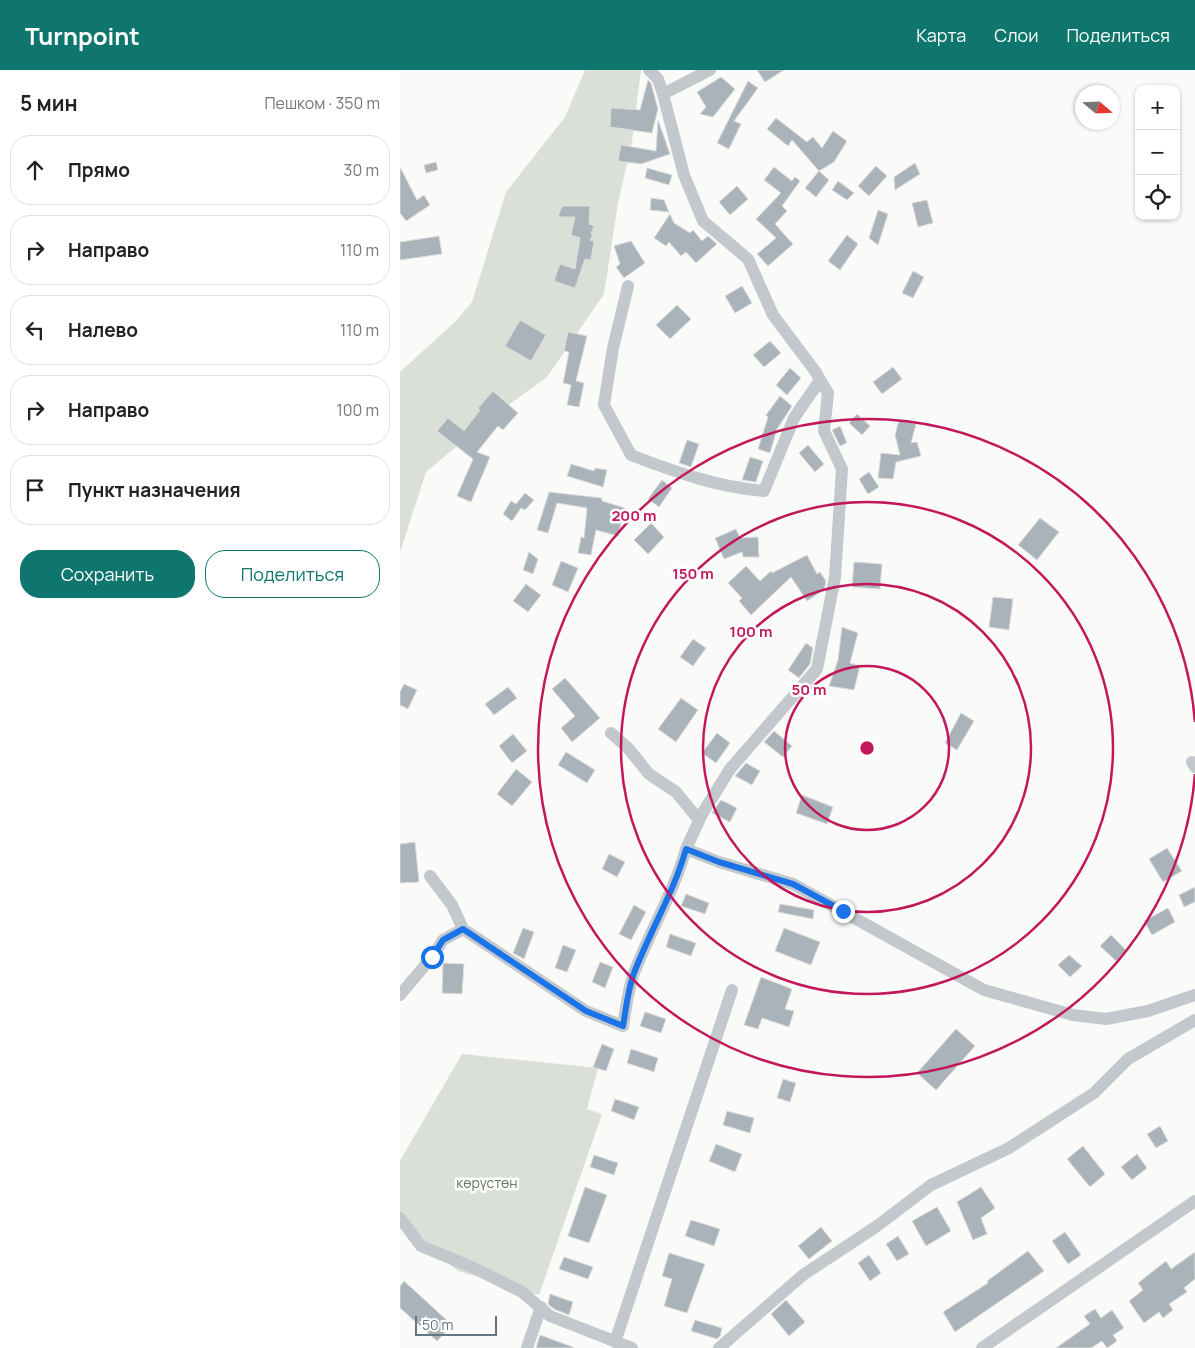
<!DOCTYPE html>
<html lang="ru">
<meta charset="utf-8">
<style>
:root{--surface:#fff;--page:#f6f6f6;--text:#222;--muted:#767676;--line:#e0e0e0;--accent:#0f766e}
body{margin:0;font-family:Manrope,sans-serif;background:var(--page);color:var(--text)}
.controls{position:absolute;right:15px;top:15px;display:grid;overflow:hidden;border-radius:10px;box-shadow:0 1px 4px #0004}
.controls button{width:45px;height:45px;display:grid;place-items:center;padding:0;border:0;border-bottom:1px solid var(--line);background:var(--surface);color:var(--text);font:25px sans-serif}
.compass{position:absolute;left:675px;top:15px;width:45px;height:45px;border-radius:50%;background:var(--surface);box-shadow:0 1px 4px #0004;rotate:109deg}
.scale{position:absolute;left:15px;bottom:12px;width:82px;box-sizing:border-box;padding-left:5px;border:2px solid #657683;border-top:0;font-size:14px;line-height:18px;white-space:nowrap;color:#657683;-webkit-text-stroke:4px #fff;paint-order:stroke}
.stop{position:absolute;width:15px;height:15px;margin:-11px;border:4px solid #1a73e8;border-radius:50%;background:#fff}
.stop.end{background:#1a73e8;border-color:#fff;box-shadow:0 1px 5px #0008}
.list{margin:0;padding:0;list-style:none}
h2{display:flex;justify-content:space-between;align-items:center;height:65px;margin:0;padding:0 20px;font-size:21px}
h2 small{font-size:16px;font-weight:400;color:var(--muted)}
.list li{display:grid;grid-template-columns:32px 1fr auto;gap:15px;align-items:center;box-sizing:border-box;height:70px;margin:0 10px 10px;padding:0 10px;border:1px solid var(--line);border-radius:20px}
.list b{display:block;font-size:19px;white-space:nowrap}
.list em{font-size:16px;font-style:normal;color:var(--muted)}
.actions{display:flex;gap:10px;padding:15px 20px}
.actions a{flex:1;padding:11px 0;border:1px solid var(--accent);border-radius:20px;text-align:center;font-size:18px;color:var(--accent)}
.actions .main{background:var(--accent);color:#fff}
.icon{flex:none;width:28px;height:28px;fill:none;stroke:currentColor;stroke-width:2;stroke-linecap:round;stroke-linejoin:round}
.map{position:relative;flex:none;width:795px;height:1278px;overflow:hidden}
header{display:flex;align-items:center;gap:30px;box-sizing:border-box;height:70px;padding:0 25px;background:var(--accent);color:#fff}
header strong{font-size:24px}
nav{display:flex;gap:28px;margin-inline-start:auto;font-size:18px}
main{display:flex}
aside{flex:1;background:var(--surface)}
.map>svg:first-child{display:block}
</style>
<header>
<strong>Turnpoint</strong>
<nav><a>Карта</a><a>Слои</a><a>Поделиться</a></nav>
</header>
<main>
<aside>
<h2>5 мин<small>Пешком · 350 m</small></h2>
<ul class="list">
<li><svg class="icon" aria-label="ahead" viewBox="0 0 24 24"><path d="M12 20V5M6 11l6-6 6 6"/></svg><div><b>Прямо</b></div><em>30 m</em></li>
<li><svg class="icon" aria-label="right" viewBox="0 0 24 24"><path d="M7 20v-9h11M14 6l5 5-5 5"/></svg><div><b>Направо</b></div><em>110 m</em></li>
<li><svg class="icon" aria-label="left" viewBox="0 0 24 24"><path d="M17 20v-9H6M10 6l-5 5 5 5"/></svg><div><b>Налево</b></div><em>110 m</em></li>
<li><svg class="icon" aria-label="right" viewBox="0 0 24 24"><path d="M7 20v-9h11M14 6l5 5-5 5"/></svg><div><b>Направо</b></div><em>100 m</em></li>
<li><svg class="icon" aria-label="arrive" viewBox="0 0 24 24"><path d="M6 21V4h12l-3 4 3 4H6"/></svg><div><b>Пункт назначения</b></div></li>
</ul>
<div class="actions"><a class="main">Сохранить</a><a>Поделиться</a></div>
</aside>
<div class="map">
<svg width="795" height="1278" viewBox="0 0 795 1278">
<rect width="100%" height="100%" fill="#fafaf8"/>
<g fill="#dadfd7">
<path d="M185,0H241L232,71L218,133L204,224L147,307L89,349L26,402L0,482V302L56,251L72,232L106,122L165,47Z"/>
<path d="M62,984L198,998L187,1039L202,1044L139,1225L58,1201L0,1156V1091Z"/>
</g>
<g fill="#aab3b9" stroke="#dcdcda">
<path d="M357,0H384L365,12Z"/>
<path d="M321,7L335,19L313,47L300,44L306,37L297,22Z"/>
<path d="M248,10L251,13L258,39L252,63L210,57L211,38L240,40Z"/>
<path d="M348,11L358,18L334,51L341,54L329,79L317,73Z"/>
<path d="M376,48L407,72L413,67L422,78L433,61L447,71L434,92L419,101L392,70L388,76L367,59Z"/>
<path d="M258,50L270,84L241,94L218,91L221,75L256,81Z"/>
<path d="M36,92L38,100L26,103L24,95Z"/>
<path d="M515,93L520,104L495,120L494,107Z"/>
<path d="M476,96L487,106L469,126L458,116Z"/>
<path d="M0,97L17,130L24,125L30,135L6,151L0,143Z"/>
<path d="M374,97L392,111L395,107L400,111L382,136L387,141L375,154L393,174L368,196L357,184L376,168L356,149L381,123L364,110Z"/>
<path d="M247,98L272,105L269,115L245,108Z"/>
<path d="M419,101L429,110L416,127L405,118Z"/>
<path d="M438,111L454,123L447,130L432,120Z"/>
<path d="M337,116L348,129L330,145L319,132Z"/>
<path d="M251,128L264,130L269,142L250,140Z"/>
<path d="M527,130L533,153L518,157L512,133Z"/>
<path d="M162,136H190L189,154L194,156L191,164L193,165L190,170L194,171L191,190L185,189L175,218L154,211L160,194L175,199L180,168L171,165L175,147H158Z"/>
<path d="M478,140L488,144L478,175L469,168Z"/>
<path d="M270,144L274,153L290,163L293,160L302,171L308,166L317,174L296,193L286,182L281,186L269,172L266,176L254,168Z"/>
<path d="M447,165L458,174L440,200L428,191Z"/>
<path d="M39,166L42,184L0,190V172Z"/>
<path d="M231,171L245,193L224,208L216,197L220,194L214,176Z"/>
<path d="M513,201L524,207L513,228L502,223Z"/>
<path d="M342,216L352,233L335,243L325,226Z"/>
<path d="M277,235L291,249L270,269L256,255Z"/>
<path d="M120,250L146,265L131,291L105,276Z"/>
<path d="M168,262L187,266L176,311L184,313L179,337L167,335L171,315L163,313L169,282L164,281Z"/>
<path d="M370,271L381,283L364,297L353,285Z"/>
<path d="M493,297L502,309L482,324L473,312Z"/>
<path d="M390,298L401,308L387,325L376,315Z"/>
<path d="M93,321L118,343L103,360L98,356L77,382L90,387L71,432L57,426L73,389L37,361L48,348L64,361L80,340L78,338Z"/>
<path d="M380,326L392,336L377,359L370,383L358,379L368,347L366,345Z"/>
<path d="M457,344L470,356L462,365L449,353Z"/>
<path d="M499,350L516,354L511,373L517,372L521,386L496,392L493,409L478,408L481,383L500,385L495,365Z"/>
<path d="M440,356L447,373L440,376L432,360Z"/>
<path d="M287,370L299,374L291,397L279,393Z"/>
<path d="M408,375L424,394L415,402L399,383Z"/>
<path d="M350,387L363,391L356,412L342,410Z"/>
<path d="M171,394L194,401L195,398L207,400L203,417L167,406Z"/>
<path d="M469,402L479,417L468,424L459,409Z"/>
<path d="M262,410L272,418L259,437L248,429Z"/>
<path d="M149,422L202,428V431L225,438L218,466L196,460L191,485L178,483L181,467L184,468L187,438L157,433L148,463L137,460Z"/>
<path d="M125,423L134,430L125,440L121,438L112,451L103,444L111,431L116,434Z"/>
<path d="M640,448L659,462L637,490L618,475Z"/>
<path d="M251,453L264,467L248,484L234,470Z"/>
<path d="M336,459L340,468L358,467L359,487H343L342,482L324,489L315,468Z"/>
<path d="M129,482L138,489L133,504L123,500Z"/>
<path d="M407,485L417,504L420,502L426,511L424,520L407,531L391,507L351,545L339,531L342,528L328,513L346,496L360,511L371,501L372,503Z"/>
<path d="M161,491L178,498L168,522L152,515Z"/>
<path d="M454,492L482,494L480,519L452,517Z"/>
<path d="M126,514L141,525L128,542L113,531Z"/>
<path d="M593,527L613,529L609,560L589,557Z"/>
<path d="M442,557L458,563L450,593L460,596L454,620L429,616L438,590Z"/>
<path d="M293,569L306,578L293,596L280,587Z"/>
<path d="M406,573L413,578L410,594L399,608L388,600Z"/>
<path d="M165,608L200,648L172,672L161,658L175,646L152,619Z"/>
<path d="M4,614L17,620L8,639L0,635V622Z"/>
<path d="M108,617L117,628L94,645L85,634Z"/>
<path d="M281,628L298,640L276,672L258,659Z"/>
<path d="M561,643L574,651L557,680L545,673Z"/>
<path d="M374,661L392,676L383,687L364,672Z"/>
<path d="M317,663L330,673L316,693L302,683Z"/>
<path d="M113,664L127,681L112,693L99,676Z"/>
<path d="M166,682L195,700L187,713L158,695Z"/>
<path d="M346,693L360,701L352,715L335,706Z"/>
<path d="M116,699L132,712L112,736L97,724Z"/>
<path d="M402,725L433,737L427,754L396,743Z"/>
<path d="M321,730L337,738L330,752L312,743Z"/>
<path d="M15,772L19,812L0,813V774Z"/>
<path d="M767,778L782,801L763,812L749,789Z"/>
<path d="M209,784L225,792L217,807L202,799Z"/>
<path d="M795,817V832L784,837L779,825Z"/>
<path d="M286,824L309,833L305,844L281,836Z"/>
<path d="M380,834L414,840L413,849L378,842Z"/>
<path d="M234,835L246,842L231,870L219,864Z"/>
<path d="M768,838L775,852L752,865L744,851Z"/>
<path d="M123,858L134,862L124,889L113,883Z"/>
<path d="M384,858L420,872L411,895L375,881Z"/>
<path d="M270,864L296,873L291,886L266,877Z"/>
<path d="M711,865L726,880L716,891L700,876Z"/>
<path d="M163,875L176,880L167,902L155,898Z"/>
<path d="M669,885L682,896L670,907L658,895Z"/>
<path d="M200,892L213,897L205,918L192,912Z"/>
<path d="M43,893L64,894L62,924L42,923Z"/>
<path d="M361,907L392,919L385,939L394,941L389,957L362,948L358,959L344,955Z"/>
<path d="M245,942L266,949L261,963L240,956Z"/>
<path d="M556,959L575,976L536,1020L517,1003Z"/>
<path d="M202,974L214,979L206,1001L193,997Z"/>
<path d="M231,979L258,988L254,1002L227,993Z"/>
<path d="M383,1009L396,1013L390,1032L377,1028Z"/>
<path d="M215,1029L239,1037L234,1050L211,1041Z"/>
<path d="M327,1041L354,1048L350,1063L323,1055Z"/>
<path d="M760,1056L768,1071L756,1078L747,1064Z"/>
<path d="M316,1074L342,1084L335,1102L309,1091Z"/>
<path d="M683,1076L705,1104L690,1117L667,1089Z"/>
<path d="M737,1084L747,1098L732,1110L721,1097Z"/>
<path d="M194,1085L218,1093L214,1105L190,1097Z"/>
<path d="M185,1117L207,1125L189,1173L168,1166Z"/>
<path d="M581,1117L595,1138L581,1148L587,1164L573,1170L557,1132Z"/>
<path d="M537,1137L551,1161L526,1176L512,1151Z"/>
<path d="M291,1150L320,1159L314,1176L285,1166Z"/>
<path d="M421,1157L432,1171L409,1189L398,1176Z"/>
<path d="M665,1162L681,1185L668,1194L652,1171Z"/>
<path d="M498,1166L509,1184L497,1191L486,1174Z"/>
<path d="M628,1181L644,1201L555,1262L543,1242L588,1213L587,1211Z"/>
<path d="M795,1182V1209L784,1218L787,1222L769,1234L773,1240L763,1248L759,1242L744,1253L729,1231L743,1220L738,1213L766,1191L771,1199Z"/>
<path d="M269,1183L305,1194L287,1243L264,1236L272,1209L262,1206Z"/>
<path d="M469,1185L481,1203L470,1211L458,1193Z"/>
<path d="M164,1187L193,1197L188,1209L159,1199Z"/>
<path d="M4,1211L52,1255L37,1271L0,1238V1216Z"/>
<path d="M150,1224L173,1232L169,1245L154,1239L148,1234Z"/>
<path d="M386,1230L405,1252L389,1266L371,1244Z"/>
<path d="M695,1239L701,1248L712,1240L724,1258L713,1265L717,1271L707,1278L702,1271L691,1278H656L690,1254L684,1246Z"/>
<path d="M295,1250L322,1258L320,1266L317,1269L291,1261Z"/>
<path d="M140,1265L173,1277V1278H136Z"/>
</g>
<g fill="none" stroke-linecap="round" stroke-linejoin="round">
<g stroke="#c3c8cc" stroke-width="12">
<path d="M249,0L258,9L263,24L284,105L303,151L348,189L373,245L415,301L428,323L424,361L442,399L435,507L417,599L330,699L302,744L286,779L319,792L393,814L584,920L673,945L706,949L748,941L795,925"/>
<path d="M263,24L310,0"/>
<path d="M228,216L213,278L204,335L231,385C275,402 317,417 364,421L394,348L420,310"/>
<path d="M211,663L228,678L249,704L276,722L299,750"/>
<path d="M792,692L795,697"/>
<path d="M30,806L52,835L63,859L186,941L223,956C226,938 228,919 234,903C250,861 274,822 286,779"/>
<path d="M0,925L32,887L43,870L63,859"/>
<path d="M0,1148L21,1176L74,1198L122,1222L150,1246L232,1278"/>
<path d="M215,1272L332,920"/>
<path d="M127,1278L141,1237"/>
<path d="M319,1278L403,1205L477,1156L531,1115L609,1078L694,1023L728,989L795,950"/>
<path d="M582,1278L795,1131"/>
</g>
</g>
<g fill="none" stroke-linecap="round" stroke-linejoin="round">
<path stroke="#1a73e8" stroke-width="6" d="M32,887L43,870L63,859L186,941L223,956C226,939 228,919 234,903C250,861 274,822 286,779L319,792L393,814L443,841"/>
</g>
<g fill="none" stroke="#c2185b" stroke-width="2.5">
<circle cx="467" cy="678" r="82"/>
<circle cx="467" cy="678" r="164"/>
<circle cx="467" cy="678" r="246"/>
<path d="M795 704A329 329 0 1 1 795 652"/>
</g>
<g text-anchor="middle" stroke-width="5" stroke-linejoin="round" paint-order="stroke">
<g font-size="14" fill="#687a64" stroke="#fff">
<text x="87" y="1118">көрүстөн</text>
</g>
</g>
<circle cx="467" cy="678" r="8" fill="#c2185b" stroke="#fff" stroke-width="2.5"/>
<g font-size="15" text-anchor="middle" font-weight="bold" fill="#c2185b" stroke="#fff" stroke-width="5" stroke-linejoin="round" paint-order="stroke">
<text x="234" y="451">200 m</text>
<text x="293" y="509">150 m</text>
<text x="351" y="567">100 m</text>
<text x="409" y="625">50 m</text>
</g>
</svg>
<div class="controls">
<button>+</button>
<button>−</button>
<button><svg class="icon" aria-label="locate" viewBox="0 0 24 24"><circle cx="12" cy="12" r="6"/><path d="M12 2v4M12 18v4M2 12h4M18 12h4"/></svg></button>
</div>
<svg class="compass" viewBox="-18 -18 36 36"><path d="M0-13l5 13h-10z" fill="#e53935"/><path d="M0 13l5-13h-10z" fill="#767676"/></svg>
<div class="scale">50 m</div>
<div class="stop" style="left:32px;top:887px"></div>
<div class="stop end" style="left:443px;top:841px"></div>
</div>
</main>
